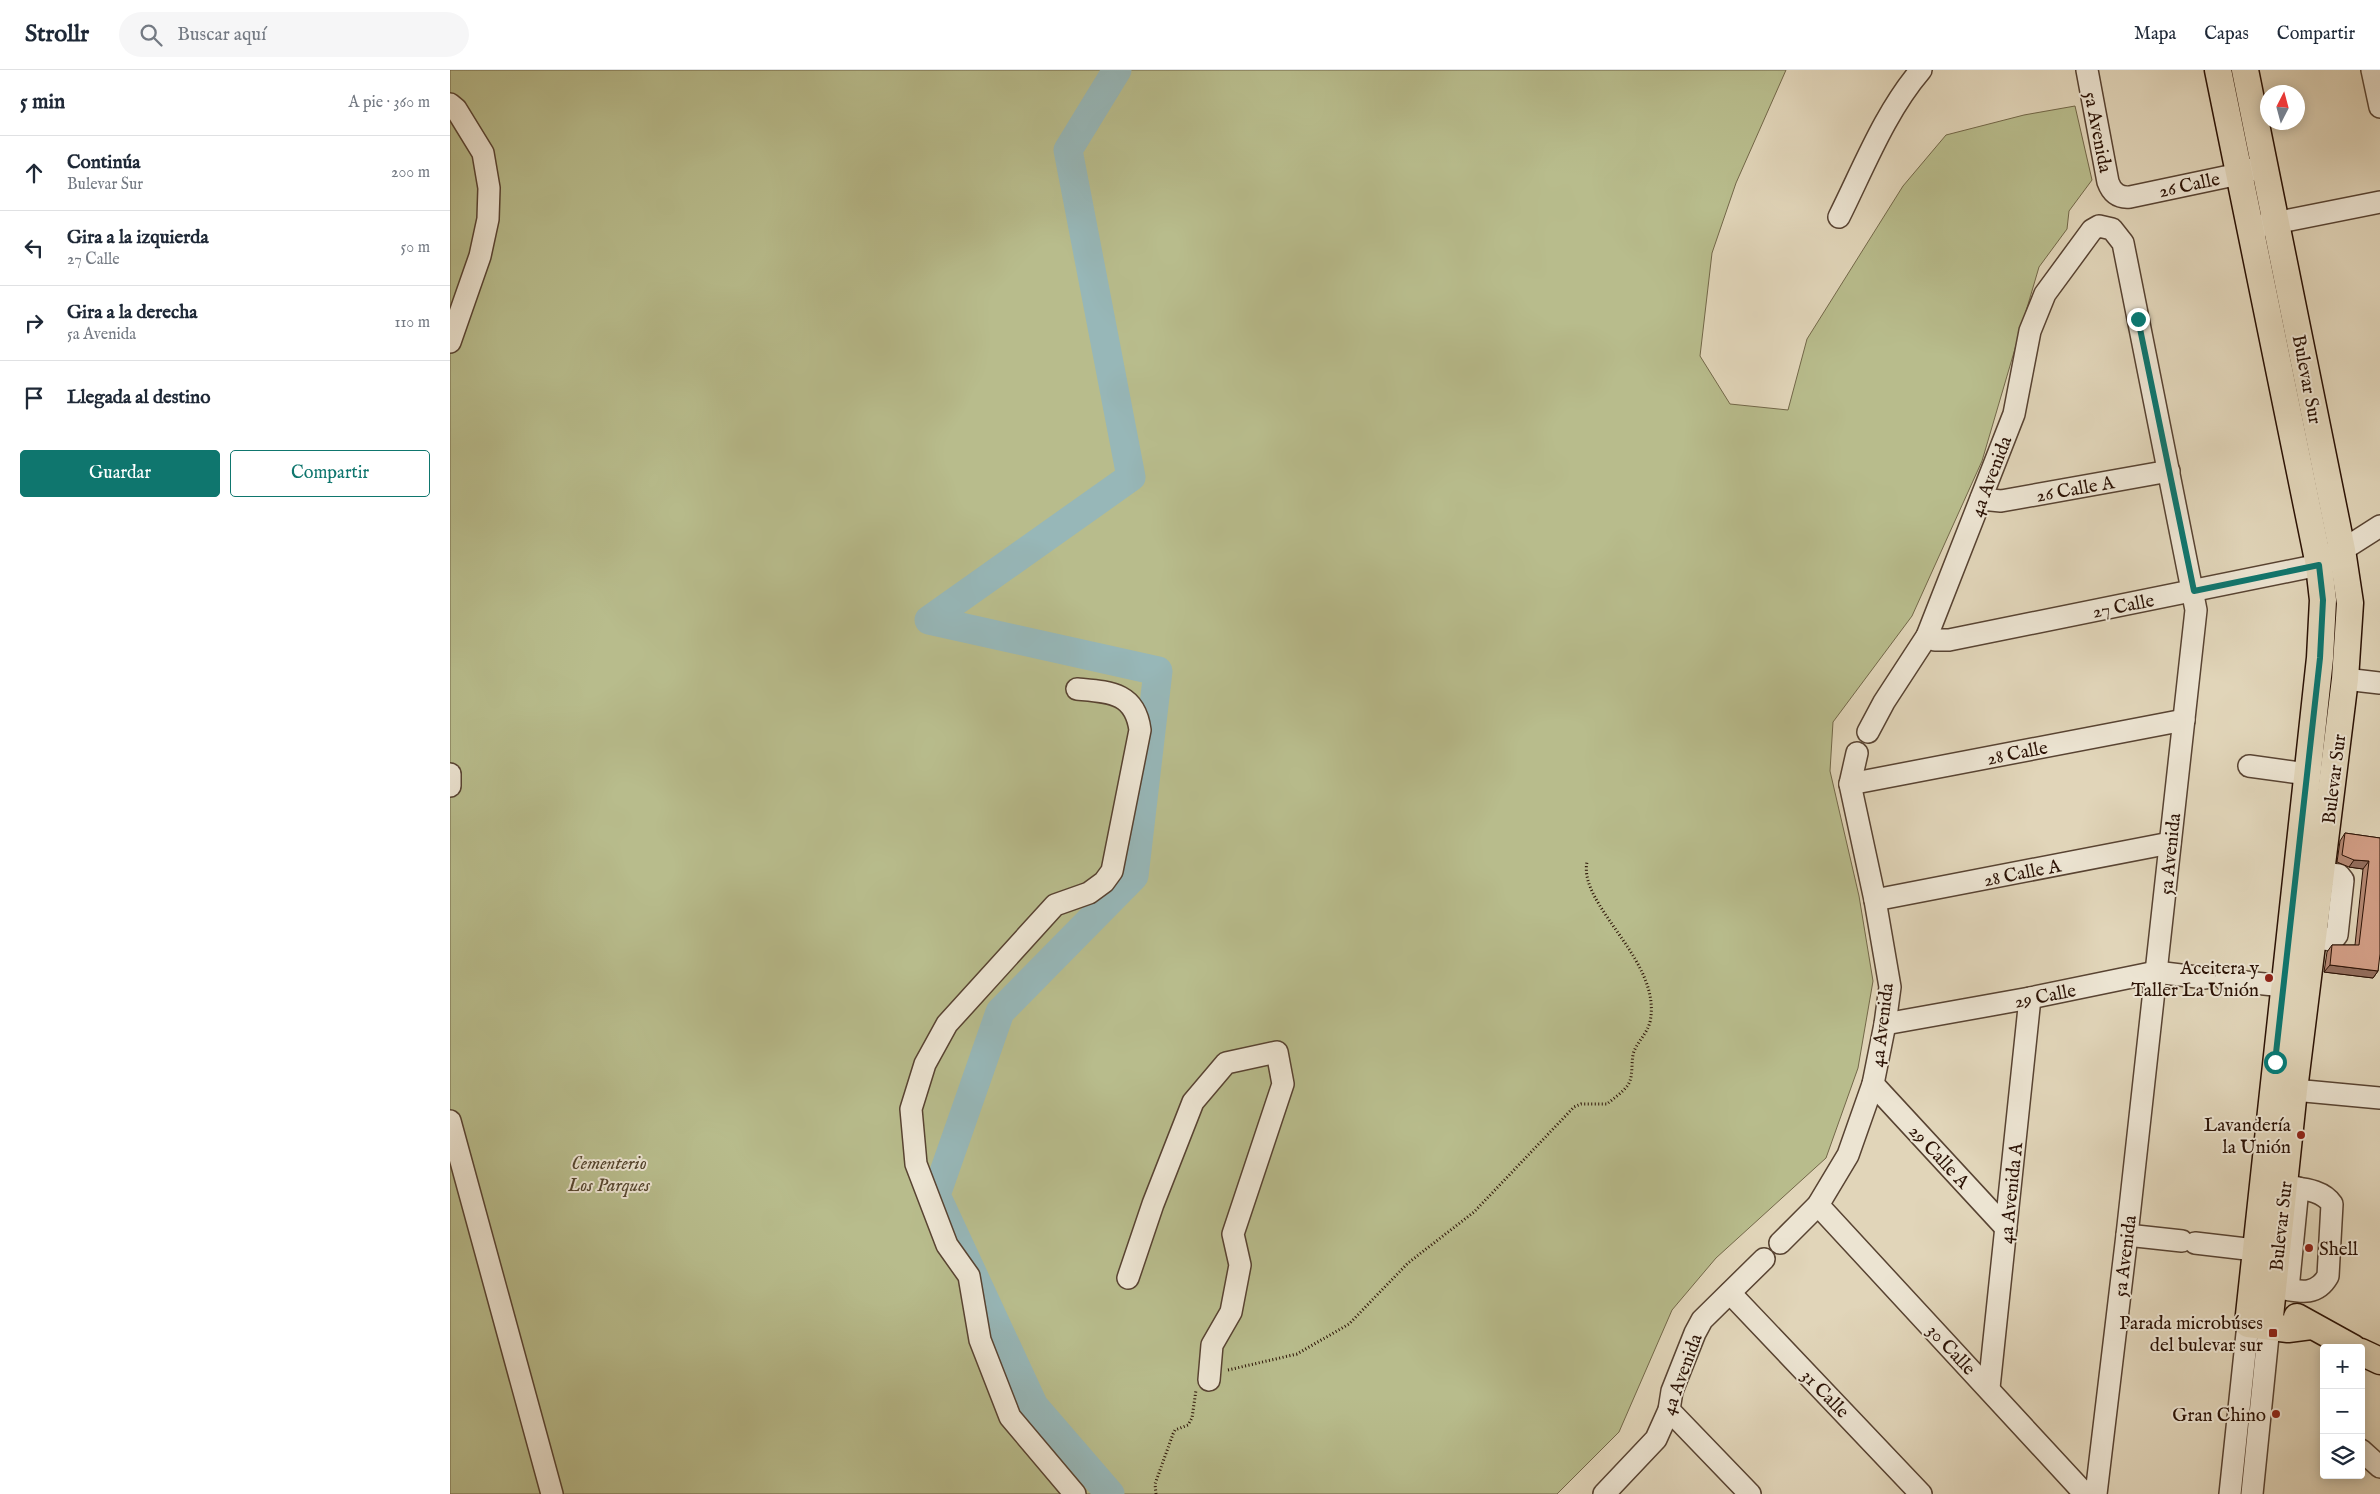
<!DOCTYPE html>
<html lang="es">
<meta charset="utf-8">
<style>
:root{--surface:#fff;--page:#f6f6f7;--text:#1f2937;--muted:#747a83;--line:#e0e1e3;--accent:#0f766e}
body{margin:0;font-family:"IM FELL English",serif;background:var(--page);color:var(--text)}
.controls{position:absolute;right:15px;bottom:15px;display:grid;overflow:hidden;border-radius:5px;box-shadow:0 2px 12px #0003}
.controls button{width:45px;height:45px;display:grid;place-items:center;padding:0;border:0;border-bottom:1px solid var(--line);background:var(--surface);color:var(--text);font:25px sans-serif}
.compass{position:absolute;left:1810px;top:15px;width:45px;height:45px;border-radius:50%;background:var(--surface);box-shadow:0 2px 12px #0003;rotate:6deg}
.stop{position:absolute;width:15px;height:15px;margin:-11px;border:4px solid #0f766e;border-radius:50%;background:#fff}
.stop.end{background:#0f766e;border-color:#fff;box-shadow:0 1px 5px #0008}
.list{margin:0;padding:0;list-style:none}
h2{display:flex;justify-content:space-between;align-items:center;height:65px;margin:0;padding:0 20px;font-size:21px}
h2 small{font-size:16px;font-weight:400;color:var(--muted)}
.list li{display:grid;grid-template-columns:32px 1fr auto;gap:15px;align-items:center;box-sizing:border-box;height:75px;padding:0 20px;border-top:1px solid var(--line)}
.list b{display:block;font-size:19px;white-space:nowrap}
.list p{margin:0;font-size:16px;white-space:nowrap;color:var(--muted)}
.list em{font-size:16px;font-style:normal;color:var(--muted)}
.actions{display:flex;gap:10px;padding:15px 20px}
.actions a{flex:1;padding:11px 0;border:1px solid var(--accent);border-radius:5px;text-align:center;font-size:18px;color:var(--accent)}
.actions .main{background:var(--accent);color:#fff}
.icon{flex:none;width:28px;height:28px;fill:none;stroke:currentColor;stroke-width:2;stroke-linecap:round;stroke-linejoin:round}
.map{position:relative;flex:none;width:1930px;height:1424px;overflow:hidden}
header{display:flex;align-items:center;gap:30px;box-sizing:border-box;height:70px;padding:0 25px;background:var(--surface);border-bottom:1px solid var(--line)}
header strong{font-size:24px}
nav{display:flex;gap:28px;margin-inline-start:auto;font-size:18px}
.search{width:350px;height:45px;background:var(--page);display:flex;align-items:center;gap:12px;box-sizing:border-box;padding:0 18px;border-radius:28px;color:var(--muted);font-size:19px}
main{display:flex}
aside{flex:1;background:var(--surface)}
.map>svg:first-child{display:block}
</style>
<header>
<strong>Strollr</strong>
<div class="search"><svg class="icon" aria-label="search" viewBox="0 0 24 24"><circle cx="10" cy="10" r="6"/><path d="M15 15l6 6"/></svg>Buscar aquí</div>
<nav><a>Mapa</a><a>Capas</a><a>Compartir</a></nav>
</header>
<main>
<aside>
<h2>5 min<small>A pie · 360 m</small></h2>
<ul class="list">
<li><svg class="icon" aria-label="ahead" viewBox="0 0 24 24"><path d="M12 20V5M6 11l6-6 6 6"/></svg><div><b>Continúa</b><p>Bulevar Sur</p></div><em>200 m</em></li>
<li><svg class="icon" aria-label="left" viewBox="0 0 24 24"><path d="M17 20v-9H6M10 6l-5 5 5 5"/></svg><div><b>Gira a la izquierda</b><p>27 Calle</p></div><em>50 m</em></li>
<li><svg class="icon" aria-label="right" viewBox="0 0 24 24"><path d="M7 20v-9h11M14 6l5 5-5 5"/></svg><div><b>Gira a la derecha</b><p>5a Avenida</p></div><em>110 m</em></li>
<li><svg class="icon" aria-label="arrive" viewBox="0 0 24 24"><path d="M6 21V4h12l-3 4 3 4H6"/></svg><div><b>Llegada al destino</b></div></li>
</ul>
<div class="actions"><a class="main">Guardar</a><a>Compartir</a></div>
</aside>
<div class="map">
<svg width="1930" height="1424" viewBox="0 0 1930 1424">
<rect width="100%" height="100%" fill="#e1d5b9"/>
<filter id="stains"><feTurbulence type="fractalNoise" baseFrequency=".004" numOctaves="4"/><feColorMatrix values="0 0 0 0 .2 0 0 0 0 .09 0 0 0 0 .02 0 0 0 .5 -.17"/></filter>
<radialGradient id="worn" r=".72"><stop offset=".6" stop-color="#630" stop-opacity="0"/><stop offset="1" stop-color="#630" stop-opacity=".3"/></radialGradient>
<path fill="#b8bc8c" stroke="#726748" d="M0,0H1336L1286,113L1262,183L1250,286L1280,334L1338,340L1357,269L1453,116L1496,65L1574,45L1625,36L1642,110L1619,141L1617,159L1589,197L1532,391L1462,546L1383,652L1380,701L1409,826L1423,911L1408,998L1376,1088L1266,1188L1222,1240L1169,1362L1107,1424H0Z"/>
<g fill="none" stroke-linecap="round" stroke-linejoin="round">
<path stroke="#97b7b8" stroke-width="29" d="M660,1424L584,1336L486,1125L550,942L684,806L708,601L479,550L681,407L618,80L667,0"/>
<defs>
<g id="minor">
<path d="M1637,0L1658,112C1662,123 1669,128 1680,127L1789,104L1803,99"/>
<path d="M1922,0L1930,37"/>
<path d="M0,34L6,39L33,83L39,118L38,149L30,186L0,272"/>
<path d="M1389,147C1414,97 1435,42 1471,0"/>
<path d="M1810,156L1930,132"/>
<path d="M1531,429L1551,431L1719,401"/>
<path d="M1477,566L1485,570H1499L1869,495L1930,456"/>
<path d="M1895,609L1930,613"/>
<path d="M1418,662L1434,632L1477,566L1564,344L1580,261L1595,224L1642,160L1649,156L1662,159L1673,173L1746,540L1677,1165L1646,1424"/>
<path d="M1799,696L1857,704"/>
<path d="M0,704V716"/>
<path d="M1400,714L1734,650"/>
<path d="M1425,830L1720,773"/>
<path d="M1863,868L1883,870L1887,865L1893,810L1889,805L1871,803"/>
<path d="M1775,910L1834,916"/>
<path d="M1435,954L1580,928L1706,902L1755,908"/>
<path d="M1423,1014L1556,1158"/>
<path d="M1844,1020L1930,1028"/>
<path d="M0,1051L102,1424"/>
<path d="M1368,1135L1635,1424"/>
<path d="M1677,1165L1732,1171"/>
<path d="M1330,1173L1368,1135L1398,1085L1423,1014L1435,954L1440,917L1425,830L1400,714L1407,683"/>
<path d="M1745,1173L1805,1180"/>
<path d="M678,1208L703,1134L743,1032L776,993L827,982L833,1014L783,1164L790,1195L781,1242L762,1275L759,1310"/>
<path d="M1823,1217C1845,1220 1865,1229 1878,1206L1882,1134C1872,1119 1851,1119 1834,1116"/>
<path d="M1838,1219L1848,1118"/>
<path d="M1280,1223L1471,1424"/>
<path d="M1539,1318L1580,928"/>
<path d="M1219,1340L1300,1424"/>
<path d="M1911,1380L1930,1397"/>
<path d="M625,1424L560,1347L530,1270L519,1206L497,1175L466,1094L461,1039L475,994L497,954L605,835L639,823L654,812L662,801L690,660C685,622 659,622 627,619"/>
<path d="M1154,1424L1206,1369L1219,1340L1222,1321L1245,1263L1252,1250L1314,1189"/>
<path d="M1780,1424L1798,1254"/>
<path d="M1802,1424L1819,1256"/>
</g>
<g id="major">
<path d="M1768,0L1869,495L1873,530L1870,588L1798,1254L1838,1259L1861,1256"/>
<path d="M1795,0L1892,480L1900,533L1895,609L1844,1020L1819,1256"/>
<path d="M1847,1247L1903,1278"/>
<path d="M1911,1282L1930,1291"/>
</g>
</defs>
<use href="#minor" stroke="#584332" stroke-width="24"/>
<use href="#major" stroke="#2b1205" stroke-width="29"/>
<g stroke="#2b1205" stroke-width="3" stroke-dasharray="1 2.5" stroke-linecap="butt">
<path d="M778,1300L847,1284L899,1254L958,1193L1024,1142L1124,1037L1131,1034H1157C1164,1028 1175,1021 1179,1013C1184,1003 1180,989 1185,979C1190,969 1197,963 1200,952C1213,891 1128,836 1137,792"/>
<path d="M706,1424L705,1414L723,1364L725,1360L738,1355L742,1348L746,1320"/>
</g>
<use href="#minor" stroke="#ece4d2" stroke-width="21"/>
<use href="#major" stroke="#e1d5b9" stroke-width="26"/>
</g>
<path fill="#b58974" stroke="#2b1205" d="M1895,763L1930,768L1928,901L1923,908L1874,902L1877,882L1882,875H1905L1913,799L1899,797L1887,792L1890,771Z"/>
<g fill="#946f5e" stroke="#2b1205">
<path d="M1904,790L1919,791L1913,799L1899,797Z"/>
<path d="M1880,895L1928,901L1923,908L1874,902Z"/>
</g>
<path fill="#d39f87" stroke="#2b1205" d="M1895,763L1930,768V884L1928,901L1880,895L1882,875H1909L1919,791L1904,790L1892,785Z"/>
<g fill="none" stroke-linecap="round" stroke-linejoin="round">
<path stroke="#0f766e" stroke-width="6" d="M1688,249L1744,521L1869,495L1873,530L1870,588L1825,992"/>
</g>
<g fill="#8f2418" stroke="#ece4d2" stroke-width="2">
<circle cx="1819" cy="908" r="5"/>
<circle cx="1851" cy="1065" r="5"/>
<circle cx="1859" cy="1178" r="5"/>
<rect x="1818" y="1258" width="10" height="10" rx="2.5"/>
<circle cx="1826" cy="1344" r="5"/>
</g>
<g text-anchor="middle" stroke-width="4" stroke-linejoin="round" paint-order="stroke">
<g font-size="19" fill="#2b1205" stroke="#ece4d2">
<text transform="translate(1649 62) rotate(79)" y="7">5a Avenida</text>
<text transform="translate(1739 114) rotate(-12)" y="7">26 Calle</text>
<text transform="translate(1858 309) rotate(79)" y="7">Bulevar Sur</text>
<text transform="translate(1540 406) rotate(-69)" y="7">4a Avenida</text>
<text transform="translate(1625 418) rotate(-10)" y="7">26 Calle A</text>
<text transform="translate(1673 535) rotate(-11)" y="7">27 Calle</text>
<text transform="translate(1567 682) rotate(-11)" y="7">28 Calle</text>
<text transform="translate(1883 709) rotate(-83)" y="7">Bulevar Sur</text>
<text transform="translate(1719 784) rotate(-84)" y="7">5a Avenida</text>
<text transform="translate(1572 802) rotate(-11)" y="7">28 Calle A</text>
<text transform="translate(1595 925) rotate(-11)" y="7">29 Calle</text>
<text transform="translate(1431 955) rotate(-83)" y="7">4a Avenida</text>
<text transform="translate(1490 1086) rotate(47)" y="7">29 Calle A</text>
<text transform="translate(1560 1123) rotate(-84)" y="7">4a Avenida A</text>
<text transform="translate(1830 1156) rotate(-84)" y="7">Bulevar Sur</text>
<text transform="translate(1674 1186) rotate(-83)" y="7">5a Avenida</text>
<text transform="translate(1502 1279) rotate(47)" y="7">30 Calle</text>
<text transform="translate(1231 1304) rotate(-70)" y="7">4a Avenida</text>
<text transform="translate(1376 1323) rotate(46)" y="7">31 Calle</text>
</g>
<g font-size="19" fill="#2b1205" stroke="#ece4d2" text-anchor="end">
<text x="1809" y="904">Aceitera y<tspan x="1809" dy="22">Taller La Unión</tspan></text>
<text x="1841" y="1061">Lavandería<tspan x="1841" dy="22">la Unión</tspan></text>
<text x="1869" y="1185" text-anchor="start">Shell</text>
<text x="1813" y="1259">Parada microbúses<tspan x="1813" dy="22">del bulevar sur</tspan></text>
<text x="1816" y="1351">Gran Chino</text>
</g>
<g font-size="19" font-style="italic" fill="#55452e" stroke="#ece4d2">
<text x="159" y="1099">Cementerio<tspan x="159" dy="22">Los Parques</tspan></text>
</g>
</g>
<rect width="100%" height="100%" filter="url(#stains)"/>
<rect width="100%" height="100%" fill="url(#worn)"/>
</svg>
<div class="controls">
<button>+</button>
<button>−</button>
<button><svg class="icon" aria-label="layers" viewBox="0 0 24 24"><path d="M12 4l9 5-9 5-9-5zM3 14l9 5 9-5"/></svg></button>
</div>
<svg class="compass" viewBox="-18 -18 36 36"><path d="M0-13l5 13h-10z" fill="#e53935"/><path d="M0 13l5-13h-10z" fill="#747a83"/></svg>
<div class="stop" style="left:1825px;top:992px"></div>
<div class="stop end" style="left:1688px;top:249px"></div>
</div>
</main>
